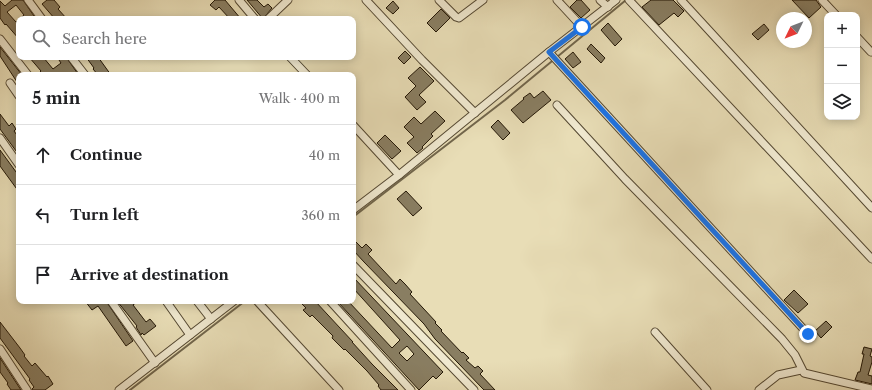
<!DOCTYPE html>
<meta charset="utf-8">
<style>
:root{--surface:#fff;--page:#f2f2f2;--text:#202124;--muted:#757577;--line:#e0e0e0}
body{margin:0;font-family:"Libre Caslon Text",serif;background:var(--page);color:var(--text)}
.controls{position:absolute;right:12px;top:12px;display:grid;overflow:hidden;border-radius:8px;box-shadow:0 2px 10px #0003}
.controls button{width:36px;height:36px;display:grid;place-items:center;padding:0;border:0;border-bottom:1px solid var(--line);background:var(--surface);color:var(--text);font:20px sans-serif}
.compass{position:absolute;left:776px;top:12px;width:36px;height:36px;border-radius:50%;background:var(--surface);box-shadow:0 2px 10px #0003;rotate:227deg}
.stop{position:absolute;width:12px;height:12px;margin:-9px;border:3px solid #1a73e8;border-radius:50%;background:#fff}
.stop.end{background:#1a73e8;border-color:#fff;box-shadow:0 1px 4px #0008}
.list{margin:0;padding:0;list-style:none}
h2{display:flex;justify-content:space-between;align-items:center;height:52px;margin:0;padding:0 16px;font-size:17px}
h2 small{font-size:13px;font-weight:400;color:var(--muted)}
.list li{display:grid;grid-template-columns:26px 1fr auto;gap:12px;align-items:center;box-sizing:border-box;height:60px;padding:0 16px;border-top:1px solid var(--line)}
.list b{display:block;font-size:15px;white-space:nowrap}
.list em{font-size:13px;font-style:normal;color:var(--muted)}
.icon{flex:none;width:22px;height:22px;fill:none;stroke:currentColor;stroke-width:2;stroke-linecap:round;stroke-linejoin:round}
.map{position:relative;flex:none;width:872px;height:390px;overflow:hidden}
.search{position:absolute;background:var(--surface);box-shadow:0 2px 10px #0003;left:16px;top:16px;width:340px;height:44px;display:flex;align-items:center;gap:10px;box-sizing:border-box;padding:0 14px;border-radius:8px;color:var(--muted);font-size:15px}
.panel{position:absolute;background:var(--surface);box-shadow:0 2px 10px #0003;left:16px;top:72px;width:340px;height:232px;border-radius:8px}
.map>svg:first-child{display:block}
</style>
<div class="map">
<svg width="872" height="390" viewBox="0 0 872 390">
<rect width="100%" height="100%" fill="#e8ddb6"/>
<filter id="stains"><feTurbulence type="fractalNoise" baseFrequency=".005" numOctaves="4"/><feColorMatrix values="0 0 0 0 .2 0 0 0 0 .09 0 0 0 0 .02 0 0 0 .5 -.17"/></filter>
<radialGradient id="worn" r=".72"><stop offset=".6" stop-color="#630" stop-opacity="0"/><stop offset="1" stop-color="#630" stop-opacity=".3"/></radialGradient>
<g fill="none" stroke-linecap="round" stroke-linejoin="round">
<g stroke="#71664c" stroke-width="2">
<path d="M353,217L505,100L626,0"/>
<path d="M130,390L245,301"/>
</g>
</g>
<g fill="#897e62" stroke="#231706" fill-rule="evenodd">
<path d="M12,0H23L36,19H19V39L6,24L5,25L0,18V1L5,6ZM16,5L24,15L16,22L7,12Z"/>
<path d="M47,0H54L60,7L58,9L67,19H55L42,4Z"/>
<path d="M215,0H225L241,19H230L219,7L216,10L210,5Z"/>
<path d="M247,0H257L264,7L268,4L272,8L263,19Z"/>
<path d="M577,0H581L590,10L581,18L570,7Z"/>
<path d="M651,0H673L684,11L678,17L674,13L659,25L642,7Z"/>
<path d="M792,0H816L821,7L809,18Z"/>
<path d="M393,1L399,8L393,14L386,8Z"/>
<path d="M441,9L450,18L436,32L427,23Z"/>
<path d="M608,23L622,39L615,46L601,30Z"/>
<path d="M764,24L769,30L758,40L752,34Z"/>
<path d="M591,44L605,58L601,63L587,49Z"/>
<path d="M0,47L22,75H19V85L0,56Z"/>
<path d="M405,51L411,57L404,64L398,58Z"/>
<path d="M573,52L581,62L573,68L565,59Z"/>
<path d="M29,57H43L53,69L61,63L57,57H66L78,74L76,75H42L40,72L41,71Z"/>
<path d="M86,57H98L111,75H98L93,69L94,68Z"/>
<path d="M420,67L434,81L419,95L426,102L417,110L405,97L416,86L408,78Z"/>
<path d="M543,91L551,100L523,123L511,110L524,99L523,98L530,93L534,98Z"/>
<path d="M435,111L445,121L431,134L433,136L422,147L423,148L417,153L407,143L414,137L404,127L414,117L421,124Z"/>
<path d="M0,114L9,126L12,123L16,129L14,131L19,138V155L0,129Z"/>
<path d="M498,120L510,133L503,140L491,127Z"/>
<path d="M385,135L401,151L392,159L377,143Z"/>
<path d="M0,150L19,176V192L0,166Z"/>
<path d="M406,191L422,208L413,216L397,199Z"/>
<path d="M353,239L362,248L366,244L372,250L368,254L396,284L400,279L405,284L412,292L410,294L436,322L435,323L442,330L441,331L462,353L463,352L469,358L466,360L475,368L478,366L483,371L480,374L495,390H484L482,388L435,339L424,324L364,262L353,250Z"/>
<path d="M353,277L443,372L436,379L433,376L419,390L337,301H348L392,348L400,340L353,288ZM407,346L414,354L407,361L399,353Z"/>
<path d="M794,290L808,304L798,313L784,300Z"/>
<path d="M85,301H106L133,341L126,346L98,306L92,310Z"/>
<path d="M117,301H138L133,305L146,322L150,319L156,326L144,335L142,333L141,335L136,327L137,326Z"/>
<path d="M299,301H315L353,342H352L372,364L398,390H381L378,386L379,385L367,371L345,349L344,350L332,338L333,336L312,315L310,317L303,310L306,308Z"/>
<path d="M826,321L832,327L821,338L815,331Z"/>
<path d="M0,322L20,348L25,355L24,356L32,366L35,363L47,377L48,376L53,384L45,390H32V389L34,387L29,380L30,379L0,338Z"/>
<path d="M864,347L872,349L870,356L872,357V362L868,375L872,376V384L855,380L858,372H860L864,354H862Z"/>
<path d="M0,358L21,390H11L7,384L8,383L0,372Z"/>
</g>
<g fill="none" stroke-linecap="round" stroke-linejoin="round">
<defs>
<g id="street">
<path d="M28,0L42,19"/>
<path d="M239,0L255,19"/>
<path d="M366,0L422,60L475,113"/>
<path d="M439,0L456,17L459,18L483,0"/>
<path d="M557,0L582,27"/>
<path d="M600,0L608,7"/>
<path d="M629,0L872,259"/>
<path d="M681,0L872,208"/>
<path d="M822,0L836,15"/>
<path d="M268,19L288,0"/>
<path d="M857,37L871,52"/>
<path d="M0,39L28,75"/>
<path d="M549,52L808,334"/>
<path d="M71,57L85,75"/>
<path d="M290,57L307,75"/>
<path d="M10,83L19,96"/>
<path d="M557,105L625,179L782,339L795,355L804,373L872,389"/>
<path d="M353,125L399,175"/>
<path d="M0,138L19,165"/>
<path d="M353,210L399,175L549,52L616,0"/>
<path d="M353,265L474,390"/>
<path d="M111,301L155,363"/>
<path d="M166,301L190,335"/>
<path d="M197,301L211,319"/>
<path d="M257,301L339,390"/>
<path d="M330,301L411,390"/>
<path d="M655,332L707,390"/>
<path d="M0,349L27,390"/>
<path d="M119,390L234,301"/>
<path d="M759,390L778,375L801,370"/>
</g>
</defs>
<use href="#street" stroke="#544832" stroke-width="9"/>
<use href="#street" stroke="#f0e9d0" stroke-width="7"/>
</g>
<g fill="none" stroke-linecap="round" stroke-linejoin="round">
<path stroke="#1a73e8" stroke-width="5" d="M582,27L549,52L808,334"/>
</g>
<rect width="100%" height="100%" filter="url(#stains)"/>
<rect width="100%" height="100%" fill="url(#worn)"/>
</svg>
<div class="controls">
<button>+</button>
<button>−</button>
<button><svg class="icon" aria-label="layers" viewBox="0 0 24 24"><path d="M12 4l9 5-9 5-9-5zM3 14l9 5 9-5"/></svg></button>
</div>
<svg class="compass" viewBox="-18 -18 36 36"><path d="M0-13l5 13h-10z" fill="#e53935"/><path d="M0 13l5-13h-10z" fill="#757577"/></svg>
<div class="stop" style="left:582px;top:27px"></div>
<div class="stop end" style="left:808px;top:334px"></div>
<div class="search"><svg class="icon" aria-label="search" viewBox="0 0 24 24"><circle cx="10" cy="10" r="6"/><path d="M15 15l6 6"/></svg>Search here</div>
<section class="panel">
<h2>5 min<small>Walk · 400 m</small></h2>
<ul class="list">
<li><svg class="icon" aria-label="ahead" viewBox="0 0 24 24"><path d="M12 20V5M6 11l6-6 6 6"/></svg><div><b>Continue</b></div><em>40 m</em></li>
<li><svg class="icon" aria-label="left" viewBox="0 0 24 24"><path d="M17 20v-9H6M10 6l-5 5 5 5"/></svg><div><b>Turn left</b></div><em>360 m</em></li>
<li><svg class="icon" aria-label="arrive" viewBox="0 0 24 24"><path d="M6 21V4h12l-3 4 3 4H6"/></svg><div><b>Arrive at destination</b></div></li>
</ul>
</section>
</div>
